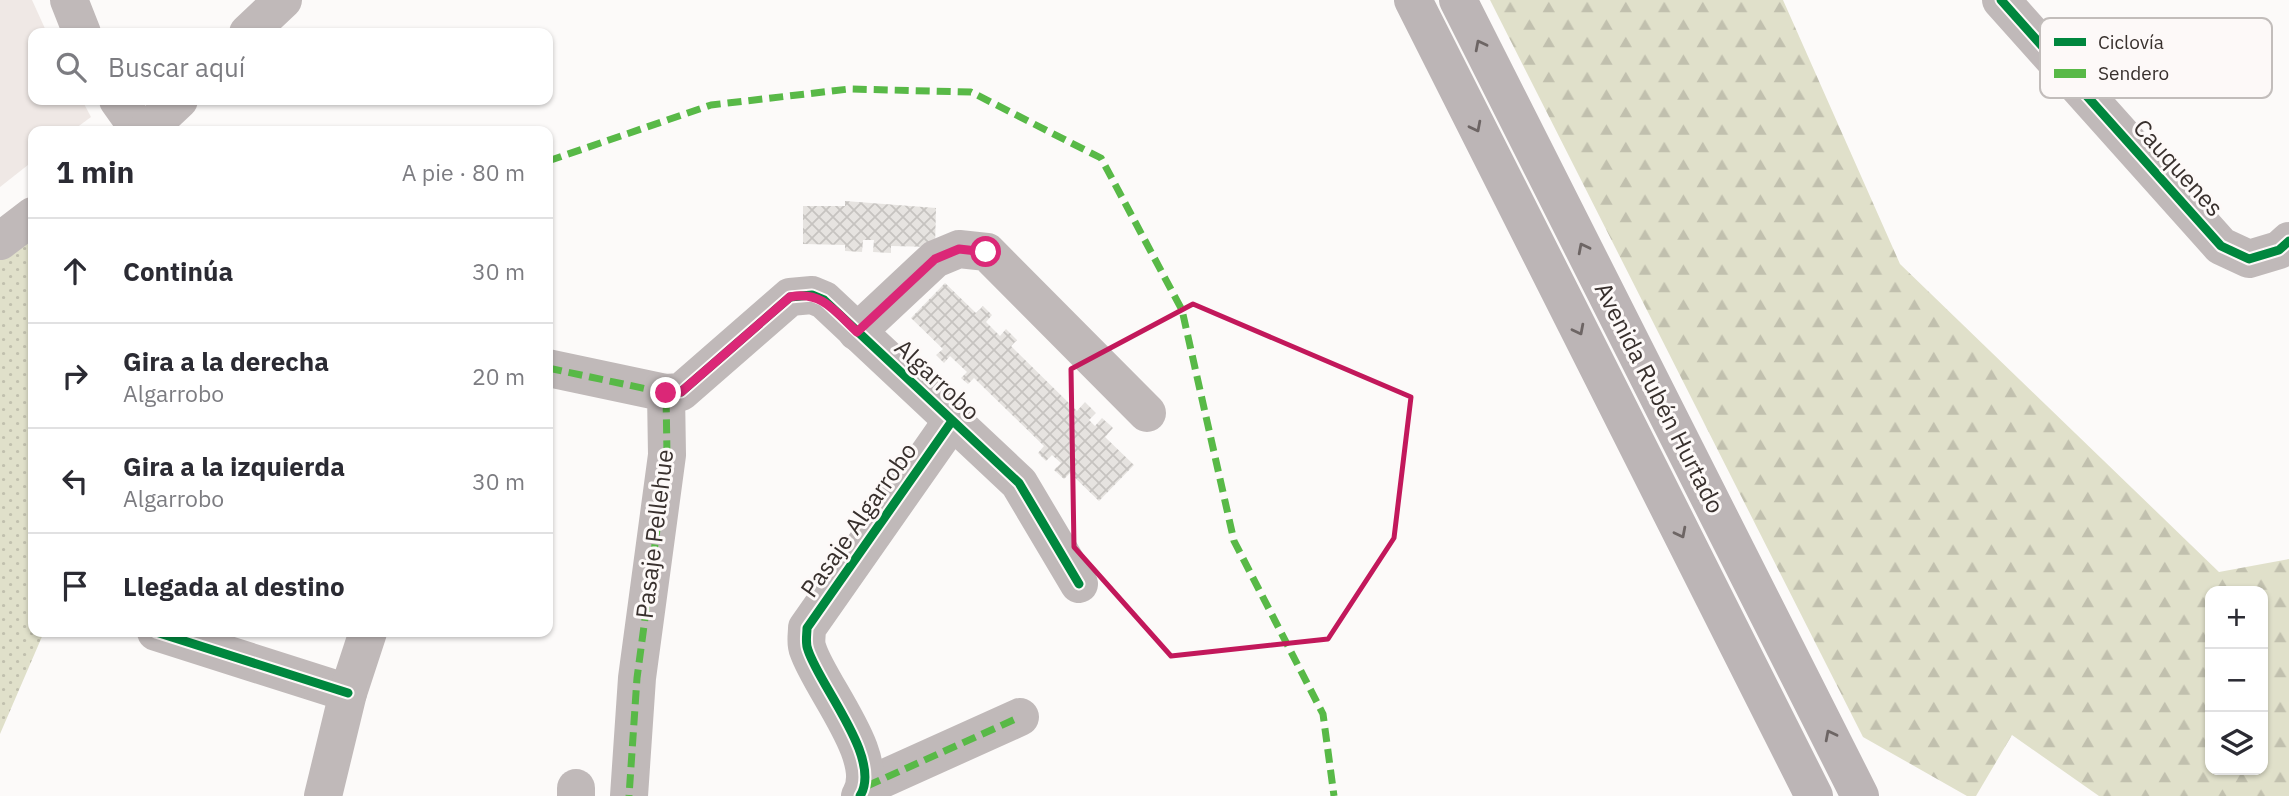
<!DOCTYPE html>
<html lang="es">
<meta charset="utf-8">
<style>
:root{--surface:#fff;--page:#f7f7f7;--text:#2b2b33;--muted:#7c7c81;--line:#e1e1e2}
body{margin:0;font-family:"IBM Plex Sans",sans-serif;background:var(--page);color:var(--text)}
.controls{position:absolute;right:21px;bottom:21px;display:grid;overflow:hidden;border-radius:14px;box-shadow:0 2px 5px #0004}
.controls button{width:63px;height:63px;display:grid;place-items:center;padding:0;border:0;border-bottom:2px solid var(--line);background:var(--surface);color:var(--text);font:35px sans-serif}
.stop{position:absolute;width:21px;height:21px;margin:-16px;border:5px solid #db2777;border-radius:50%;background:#fff}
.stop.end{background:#db2777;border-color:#fff;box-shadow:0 2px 7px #0008}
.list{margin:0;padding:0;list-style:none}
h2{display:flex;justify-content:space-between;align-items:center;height:91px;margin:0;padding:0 28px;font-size:30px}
h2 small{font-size:23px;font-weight:400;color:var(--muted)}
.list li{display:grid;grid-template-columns:46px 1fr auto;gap:21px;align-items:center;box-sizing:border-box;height:105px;padding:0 28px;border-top:2px solid var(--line)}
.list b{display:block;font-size:26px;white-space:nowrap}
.list p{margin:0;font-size:23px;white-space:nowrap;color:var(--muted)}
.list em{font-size:23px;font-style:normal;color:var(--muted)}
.icon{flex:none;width:38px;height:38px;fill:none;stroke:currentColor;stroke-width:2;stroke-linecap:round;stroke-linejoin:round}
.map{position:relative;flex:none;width:2289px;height:796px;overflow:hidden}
.search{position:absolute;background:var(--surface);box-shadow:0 2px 5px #0004;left:28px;top:28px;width:525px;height:77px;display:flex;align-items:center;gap:18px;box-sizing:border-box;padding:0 24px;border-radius:14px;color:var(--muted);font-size:26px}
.panel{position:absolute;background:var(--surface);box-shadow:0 2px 5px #0004;left:28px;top:126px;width:525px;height:511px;border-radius:14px}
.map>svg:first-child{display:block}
</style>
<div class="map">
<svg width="2289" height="796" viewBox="0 0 2289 796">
<defs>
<pattern id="grass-dots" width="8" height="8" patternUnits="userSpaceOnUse" patternTransform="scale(1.75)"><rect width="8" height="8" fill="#e0e0ca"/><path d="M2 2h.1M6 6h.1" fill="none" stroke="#c1c0ae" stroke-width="1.8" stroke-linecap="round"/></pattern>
<pattern id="forest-firs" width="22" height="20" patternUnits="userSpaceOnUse" patternTransform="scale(1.75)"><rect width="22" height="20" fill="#e0e0ca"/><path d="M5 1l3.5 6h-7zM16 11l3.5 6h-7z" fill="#c1c0ae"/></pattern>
<pattern id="building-cross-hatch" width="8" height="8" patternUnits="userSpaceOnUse" patternTransform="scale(1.75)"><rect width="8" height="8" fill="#e6e3e0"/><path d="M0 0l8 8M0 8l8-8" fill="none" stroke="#c6c3c0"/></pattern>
</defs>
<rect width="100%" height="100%" fill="#fcfaf9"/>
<path fill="#efe8e5" d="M0,0H32L47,33H33V100H82L91,117L72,131H33V161L0,187Z"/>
<path fill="url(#grass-dots)" d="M33,227V632H44L0,734V243Z"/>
<path fill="url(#forest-firs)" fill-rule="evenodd" d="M1490,0H1783L1900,264L2219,572L2289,559V796H2099L2012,735L1976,796H1967L1863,737ZM2210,591H2263V770H2210Z"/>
<g fill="url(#building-cross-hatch)">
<path d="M845,201L936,208L935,247L891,246V253L873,252L874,240H863L862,252L845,251V245L803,244V206H845Z"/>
<path d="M945,283L976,313L983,306L992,315L986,322L1000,336L1006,329L1017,340L1011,346L1077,411L1085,402L1096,413L1089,420L1095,426L1102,418L1113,428L1105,437L1134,465L1099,501L1070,473L1064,479L1054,470L1061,463L1052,455L1046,461L1038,453L1044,446L974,378L968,384L961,378L967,372L950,356L944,363L936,355L943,349L911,318Z"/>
</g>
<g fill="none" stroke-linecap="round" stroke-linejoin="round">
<g stroke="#c0b9b9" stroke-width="38">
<path d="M69,0L82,33"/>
<path d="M2001,0L2221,246L2249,259L2279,250L2289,241"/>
<path d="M248,33L283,0"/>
<path d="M118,100L140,131"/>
<path d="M146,131L179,100"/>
<path d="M0,241L33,216"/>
<path d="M857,332L935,259L959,249L987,252L1147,413"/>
<path d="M548,368L666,393L667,455L637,678L629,796"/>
<path d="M666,393L681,392L790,297L812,295L824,300L1019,483L1079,584"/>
<path d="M156,632L348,693"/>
<path d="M867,786L1020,717"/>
<path d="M576,788V796"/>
<path d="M323,796L348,693L368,632"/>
<path d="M860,796C883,759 820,687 808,650C805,643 807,635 807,628L952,421"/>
</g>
<g stroke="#bcb5b6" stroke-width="38">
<path d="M1413,0L1814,796"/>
<path d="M1458,0L1860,796"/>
</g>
<g stroke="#58b947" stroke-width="7" stroke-dasharray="14 7" stroke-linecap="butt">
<path d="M548,161L711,105L849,89L971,92L1101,158L1182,310L1234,541L1323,714L1334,796"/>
<path d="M548,368L666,393L667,455L637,678L629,796"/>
<path d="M867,786L1020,717"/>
</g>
<defs>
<g id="cycleway">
<path d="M2001,0L2221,246L2249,259L2279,250L2289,241"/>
<path d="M666,393L681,392L790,297L812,295L824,300L1019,483L1079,584"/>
<path d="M156,632L348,693"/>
<path d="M860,796C883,759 820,687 808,650C805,643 807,635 807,628L952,421"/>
</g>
</defs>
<use href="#cycleway" stroke="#fdf9f8" stroke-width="13"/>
<use href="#cycleway" stroke="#00873e" stroke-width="9"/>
</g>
<defs><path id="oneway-chevron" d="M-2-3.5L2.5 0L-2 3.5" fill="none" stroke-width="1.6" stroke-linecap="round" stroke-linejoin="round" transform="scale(1.75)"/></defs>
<g stroke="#6d6564">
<use href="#oneway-chevron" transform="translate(1480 45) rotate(-117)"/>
<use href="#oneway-chevron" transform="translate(1476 127) rotate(63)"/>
<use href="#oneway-chevron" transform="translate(1583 248) rotate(-117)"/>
<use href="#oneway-chevron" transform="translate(1579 330) rotate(63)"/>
<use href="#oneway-chevron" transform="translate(1681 533) rotate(63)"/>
<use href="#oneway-chevron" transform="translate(1830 735) rotate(-117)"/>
</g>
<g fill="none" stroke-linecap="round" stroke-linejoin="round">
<path stroke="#db2777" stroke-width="9" d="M666,393L681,392L790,297C821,290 836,312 857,332L935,259L959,249L986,252"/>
</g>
<path fill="none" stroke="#c2185b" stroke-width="5" stroke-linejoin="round" d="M1193,304L1411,397L1394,538L1328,639L1171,656L1074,547L1071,369Z"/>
<g text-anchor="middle" stroke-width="6" stroke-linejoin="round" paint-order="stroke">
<g font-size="24" fill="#38302d" stroke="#fdf9f8">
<text transform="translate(2178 168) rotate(48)" y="8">Cauquenes</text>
<text transform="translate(937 380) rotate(43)" y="8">Algarrobo</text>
<text transform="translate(1659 398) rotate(63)" y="8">Avenida Rubén Hurtado</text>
<text transform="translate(859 520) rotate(-55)" y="8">Pasaje Algarrobo</text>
<text transform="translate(655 534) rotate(-83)" y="8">Pasaje Pellehue</text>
</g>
</g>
<rect x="2040" y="18" width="232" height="80" rx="10" fill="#fdf9f8" stroke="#c2bdbb" stroke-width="2"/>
<rect x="2054" y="38" width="32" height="8" fill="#00873e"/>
<rect x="2054" y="69" width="32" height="9" fill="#58b947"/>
<g font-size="19" fill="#38302d">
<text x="2098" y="49">Ciclovía</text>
<text x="2098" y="80">Sendero</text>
</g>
</svg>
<div class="controls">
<button>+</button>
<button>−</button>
<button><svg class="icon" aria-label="layers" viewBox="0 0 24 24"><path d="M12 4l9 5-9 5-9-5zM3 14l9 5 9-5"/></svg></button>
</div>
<div class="stop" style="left:986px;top:252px"></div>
<div class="stop end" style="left:666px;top:393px"></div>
<div class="search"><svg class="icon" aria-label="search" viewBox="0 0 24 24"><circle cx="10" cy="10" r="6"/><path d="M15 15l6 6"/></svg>Buscar aquí</div>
<section class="panel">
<h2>1 min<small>A pie · 80 m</small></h2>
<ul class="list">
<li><svg class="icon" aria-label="ahead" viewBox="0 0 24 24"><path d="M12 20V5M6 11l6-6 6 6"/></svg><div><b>Continúa</b></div><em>30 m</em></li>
<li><svg class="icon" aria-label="right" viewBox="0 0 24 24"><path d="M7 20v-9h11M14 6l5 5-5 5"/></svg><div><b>Gira a la derecha</b><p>Algarrobo</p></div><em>20 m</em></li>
<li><svg class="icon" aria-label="left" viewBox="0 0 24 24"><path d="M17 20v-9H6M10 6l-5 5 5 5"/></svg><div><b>Gira a la izquierda</b><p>Algarrobo</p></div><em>30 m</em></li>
<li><svg class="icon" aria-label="arrive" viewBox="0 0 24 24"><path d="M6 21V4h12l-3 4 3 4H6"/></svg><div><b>Llegada al destino</b></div></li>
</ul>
</section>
</div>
